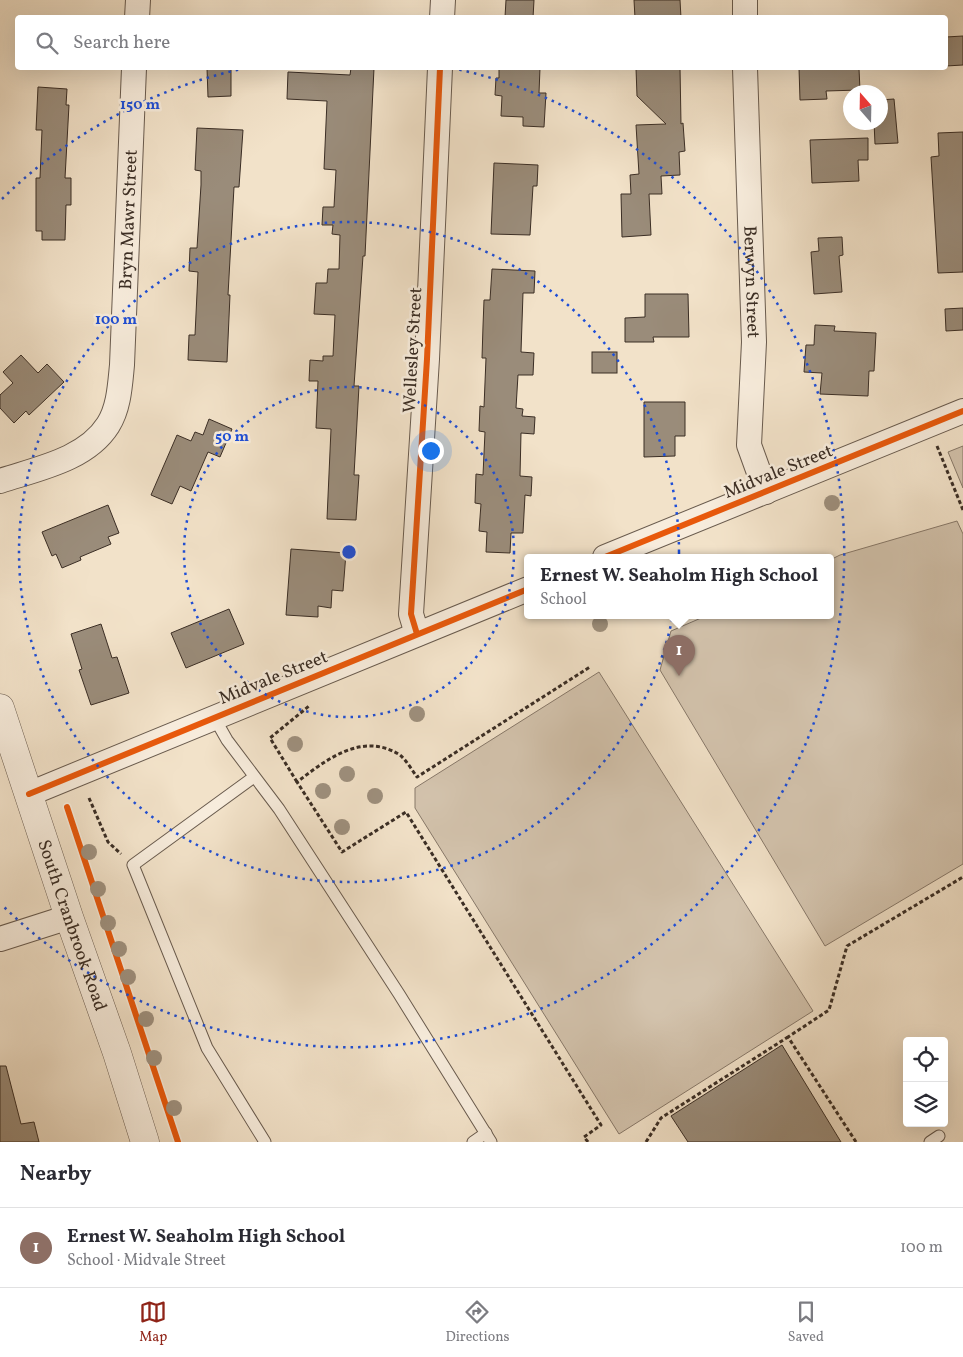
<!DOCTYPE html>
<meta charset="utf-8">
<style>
:root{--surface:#fff;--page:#f7f7f7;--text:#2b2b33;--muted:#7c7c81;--line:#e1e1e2;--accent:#8f2418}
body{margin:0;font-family:Vollkorn,serif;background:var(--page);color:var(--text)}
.controls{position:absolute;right:15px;bottom:15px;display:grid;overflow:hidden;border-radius:5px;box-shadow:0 5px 20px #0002}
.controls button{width:45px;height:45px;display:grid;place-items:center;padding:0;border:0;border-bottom:1px solid var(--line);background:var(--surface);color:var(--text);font:25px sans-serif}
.compass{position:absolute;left:843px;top:85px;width:45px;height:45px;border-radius:50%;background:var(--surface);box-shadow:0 5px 20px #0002;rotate:340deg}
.you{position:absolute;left:430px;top:450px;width:18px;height:18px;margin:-12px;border:4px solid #fff;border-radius:50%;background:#1a73e8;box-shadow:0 0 0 8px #1a73e833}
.badge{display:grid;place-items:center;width:32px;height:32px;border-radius:50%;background:var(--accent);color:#fff;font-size:16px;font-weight:700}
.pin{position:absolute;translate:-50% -41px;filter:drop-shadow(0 1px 2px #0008)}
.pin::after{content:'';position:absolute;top:26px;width:18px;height:15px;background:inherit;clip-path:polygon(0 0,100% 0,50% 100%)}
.popup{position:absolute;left:524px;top:554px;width:310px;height:65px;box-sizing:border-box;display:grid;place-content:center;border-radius:5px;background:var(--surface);filter:drop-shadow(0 1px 4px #0005);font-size:16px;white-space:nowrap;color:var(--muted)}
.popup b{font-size:19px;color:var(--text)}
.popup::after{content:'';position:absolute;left:50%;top:100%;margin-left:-10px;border:10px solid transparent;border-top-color:var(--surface)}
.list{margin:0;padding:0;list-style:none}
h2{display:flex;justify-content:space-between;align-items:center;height:65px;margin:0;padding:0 20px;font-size:21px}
h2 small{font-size:16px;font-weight:400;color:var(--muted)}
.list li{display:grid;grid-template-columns:32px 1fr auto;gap:15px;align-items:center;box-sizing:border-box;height:80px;padding:0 20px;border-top:1px solid var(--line)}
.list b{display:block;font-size:19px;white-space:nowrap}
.list p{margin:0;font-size:16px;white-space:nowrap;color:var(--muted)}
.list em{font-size:16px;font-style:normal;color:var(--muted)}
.icon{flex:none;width:28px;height:28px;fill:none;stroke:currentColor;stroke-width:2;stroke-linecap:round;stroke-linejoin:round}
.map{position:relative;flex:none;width:963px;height:1142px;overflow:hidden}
.search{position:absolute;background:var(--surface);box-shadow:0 5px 20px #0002;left:15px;right:15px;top:15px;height:55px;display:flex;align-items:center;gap:12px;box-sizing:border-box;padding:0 18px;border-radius:5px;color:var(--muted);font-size:19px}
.sheet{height:145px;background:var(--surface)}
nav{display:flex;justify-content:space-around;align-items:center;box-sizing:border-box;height:70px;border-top:1px solid var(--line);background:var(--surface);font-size:14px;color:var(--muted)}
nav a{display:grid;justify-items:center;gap:2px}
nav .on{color:var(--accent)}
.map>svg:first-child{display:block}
</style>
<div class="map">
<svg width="963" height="1142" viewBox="0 0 963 1142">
<rect width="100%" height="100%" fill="#f2e2c9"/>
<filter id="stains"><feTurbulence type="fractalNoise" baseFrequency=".004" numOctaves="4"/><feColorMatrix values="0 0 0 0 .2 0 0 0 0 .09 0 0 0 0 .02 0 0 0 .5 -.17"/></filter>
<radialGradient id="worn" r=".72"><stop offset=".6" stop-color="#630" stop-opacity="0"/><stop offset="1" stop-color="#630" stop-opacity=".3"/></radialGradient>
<g fill="#d3c3ad" stroke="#877869">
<path d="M963,446V488L948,452Z"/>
<path d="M957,521L963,534V864L825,946L660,670L671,631L708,615H830V560L840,555Z"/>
<path d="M599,672L813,1011L619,1134L415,808V788Z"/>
</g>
<g fill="#9a8c7a" stroke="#3b2e25">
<path d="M506,0H534L533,18L505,17Z"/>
<path d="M634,0H680L681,18H635Z"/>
<path d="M963,36V65L946,66V37Z"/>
<path d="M207,68H231V96L208,97Z"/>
<path d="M351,68H374L365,256H363L354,386H359L354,475H359L356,520L327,519L331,429L316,428L318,381H309L310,360L323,361V356H333L335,315L314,314L316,283H327L328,269H339L340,235L332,234L333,225H322L323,207H334L336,170L324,169L327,101L287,99L288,72L350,75Z"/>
<path d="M499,68H540L539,93H546L544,127L523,126V117L501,116L502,96L495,95L496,78H499Z"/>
<path d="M636,68H680L681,124L683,123L685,151L679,152L680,175L661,176L662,194H649L651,235L622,237L621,194H631L630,175L639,174L636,125L666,124L637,96Z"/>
<path d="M799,68H854L855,69H859L860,90L826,91L827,99L800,100Z"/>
<path d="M38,87L67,89L66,105H69L65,178H71V205H66L65,240H42V231H36V178H40L42,130H36Z"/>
<path d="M894,99L898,143L875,144L874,122H880V100Z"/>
<path d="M197,128L243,130L239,187H234L228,295H230L227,362L188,360L189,335H195L198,272L189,271L190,248H197L201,185V171L195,170Z"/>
<path d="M963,132V272L938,273L931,157L939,156L938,133Z"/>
<path d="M868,138V160H858L859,181L812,183L810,140Z"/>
<path d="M494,163L538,165L537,186H533L530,235L491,234Z"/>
<path d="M842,237L843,255L839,256L842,292L814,294L811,252L819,251L818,238Z"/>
<path d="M492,269L535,271L534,293H523L521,352L534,353L533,375H518L516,408L523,409L522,416L535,417L534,434L521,433L520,476L532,477L531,496L525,495L523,533H511L510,553L486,552L487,532L479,531L481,504L475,503L476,474L483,475L485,432L479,431L480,406L484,407L486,358H482L483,326L484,300H490Z"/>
<path d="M645,294H688L689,337H653L654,342H625V318L645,317Z"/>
<path d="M963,308V330L946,331L945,309Z"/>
<path d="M815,325L835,326L834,331L876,333L874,371H869L868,396L820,394L822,373L804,372L806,345H814Z"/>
<rect x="592" y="352" width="25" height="21"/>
<path d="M21,355L38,373L47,364L64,382L29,415L26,411L14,423L0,408V395L13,383L3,372Z"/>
<path d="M644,402H685V436H675V456L644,457Z"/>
<path d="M209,419L232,429L220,457L208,452L191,491L180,486L172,504L151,495L177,435L191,441L195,432L203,435Z"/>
<path d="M108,505L119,533L108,537L111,544L80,557L81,560L62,568L56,554L52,556L42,532Z"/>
<path d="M291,549L346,553L343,591L332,590L331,608L318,606V617L286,615Z"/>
<path d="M229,609L244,644L186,668L171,633Z"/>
<path d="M101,624L112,658L117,657L129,693L91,705L79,670L82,669L71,634Z"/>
<path d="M782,1045L841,1142H688L671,1116Z"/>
<path d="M0,1066H6L21,1124L34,1122L39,1142H0Z"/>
</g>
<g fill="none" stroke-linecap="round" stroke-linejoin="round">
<defs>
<g id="service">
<path d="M214,717L227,740L279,809L399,994L491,1142"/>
<path d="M254,777L133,865L207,1048L265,1142"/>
<path d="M473,1142L486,1133"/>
<path d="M930,1142L939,1136"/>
</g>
<g id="minor">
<path d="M745,0V18"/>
<path d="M137,18L138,0"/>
<path d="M442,18L443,0"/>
<path id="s1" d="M745,68L754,342L749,445L766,492"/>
<path id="s2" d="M0,481C36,469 86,460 108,425C119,408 120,385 122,365L134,68"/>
<path d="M605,557L963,411"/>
<path d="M417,634L411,614L427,359L440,68"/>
<path d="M29,794L528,589"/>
<path d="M0,939L69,917"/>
</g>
<g id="tertiary">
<path id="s3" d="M0,708L69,917L117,1053L145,1142"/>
</g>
</defs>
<use href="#service" stroke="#695b4e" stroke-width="13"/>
<use href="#minor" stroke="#695b4e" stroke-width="26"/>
<use href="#tertiary" stroke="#695b4e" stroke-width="29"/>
<g stroke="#3b2e25" stroke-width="3" stroke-dasharray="4 2.5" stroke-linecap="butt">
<path d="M937,446L963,510"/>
<path d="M297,782L270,738L309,706"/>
<path d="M89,798L108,842L121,854"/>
<path d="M588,1142L584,1137L601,1125L406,812L342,852L297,782C326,760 362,731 400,755C406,760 412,770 417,777L590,667"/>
<path d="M646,1142L661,1118L788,1037"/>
<path d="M856,1142L788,1037L829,1010L847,946L963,877"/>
</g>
<use href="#service" stroke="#f7ecdc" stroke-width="11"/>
<use href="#minor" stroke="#f7ecdc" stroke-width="24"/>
<use href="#tertiary" stroke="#f7ecdc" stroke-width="28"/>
<defs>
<g id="cycleway">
<path d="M605,557L963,411"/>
<path d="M417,634L411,614L427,359L440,68"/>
<path d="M29,794L528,589"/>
<path d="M67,807L178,1142"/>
</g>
</defs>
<use href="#cycleway" stroke="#f7ecdc" stroke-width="9"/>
<use href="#cycleway" stroke="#e8590c" stroke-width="6"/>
</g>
<g fill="#9e907e">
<circle cx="832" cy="503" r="8"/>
<circle cx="600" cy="624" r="8"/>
<circle cx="417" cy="714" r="8"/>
<circle cx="295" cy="744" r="8"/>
<circle cx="347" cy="774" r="8"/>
<circle cx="323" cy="791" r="8"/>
<circle cx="375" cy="796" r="8"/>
<circle cx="342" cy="827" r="8"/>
<circle cx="89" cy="852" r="8"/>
<circle cx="98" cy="889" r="8"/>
<circle cx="108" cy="923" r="8"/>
<circle cx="119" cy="949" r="8"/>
<circle cx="128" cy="977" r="8"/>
<circle cx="146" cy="1019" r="8"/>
<circle cx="154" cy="1058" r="8"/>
<circle cx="174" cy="1108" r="8"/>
</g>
<g fill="none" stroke="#1d4ed8" stroke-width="2.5" stroke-dasharray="2.5 5">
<circle cx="349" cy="552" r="165"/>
<circle cx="349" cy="552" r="330"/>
<path d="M2 199A495 495 0 0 1 246 68M452 68A495 495 0 1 1 2 905"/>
</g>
<g text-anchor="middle" stroke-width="5" stroke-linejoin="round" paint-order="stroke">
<g font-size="18" fill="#3b2e25" stroke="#f7ecdc">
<text dy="6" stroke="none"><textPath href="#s2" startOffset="332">Bryn Mawr Street</textPath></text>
<text dy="6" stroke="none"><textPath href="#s1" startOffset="214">Berwyn Street</textPath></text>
<text transform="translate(412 350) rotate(-87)" y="6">Wellesley Street</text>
<text transform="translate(778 471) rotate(-22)" y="6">Midvale Street</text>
<text transform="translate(273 677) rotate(-22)" y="6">Midvale Street</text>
<text dy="6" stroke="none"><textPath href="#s3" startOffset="229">South Cranbrook Road</textPath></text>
</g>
</g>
<circle cx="349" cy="552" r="8" fill="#1d4ed8" stroke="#f7ecdc" stroke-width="2.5"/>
<g font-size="15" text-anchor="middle" font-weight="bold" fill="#1d4ed8" stroke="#f7ecdc" stroke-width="5" stroke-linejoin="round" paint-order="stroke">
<text x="140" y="109">150 m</text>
<text x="116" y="324">100 m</text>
<text x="232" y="441">50 m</text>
</g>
<rect width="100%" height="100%" filter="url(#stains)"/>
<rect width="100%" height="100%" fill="url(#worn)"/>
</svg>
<div class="controls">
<button><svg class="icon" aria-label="locate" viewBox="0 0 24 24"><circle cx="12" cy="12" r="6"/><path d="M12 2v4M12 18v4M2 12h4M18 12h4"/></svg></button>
<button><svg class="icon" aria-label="layers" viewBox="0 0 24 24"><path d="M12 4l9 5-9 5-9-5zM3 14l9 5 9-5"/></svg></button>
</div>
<svg class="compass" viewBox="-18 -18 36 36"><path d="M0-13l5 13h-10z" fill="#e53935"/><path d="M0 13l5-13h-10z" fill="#7c7c81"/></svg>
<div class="you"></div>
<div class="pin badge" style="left:679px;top:676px;background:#8d6e63">1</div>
<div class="popup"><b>Ernest W. Seaholm High School</b>School</div>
<div class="search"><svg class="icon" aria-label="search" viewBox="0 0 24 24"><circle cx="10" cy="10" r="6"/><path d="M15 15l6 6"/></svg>Search here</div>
</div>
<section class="sheet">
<h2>Nearby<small></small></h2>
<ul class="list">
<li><span class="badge" style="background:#8d6e63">1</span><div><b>Ernest W. Seaholm High School</b><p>School · Midvale Street</p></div><em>100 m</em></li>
</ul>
</section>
<nav>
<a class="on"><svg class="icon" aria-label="map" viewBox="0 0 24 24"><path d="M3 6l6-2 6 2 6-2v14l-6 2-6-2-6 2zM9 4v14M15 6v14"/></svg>Map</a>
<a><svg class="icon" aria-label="directions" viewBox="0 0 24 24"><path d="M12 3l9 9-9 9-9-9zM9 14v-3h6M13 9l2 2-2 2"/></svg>Directions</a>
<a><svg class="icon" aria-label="saved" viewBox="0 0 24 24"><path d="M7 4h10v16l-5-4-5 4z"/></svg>Saved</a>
</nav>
